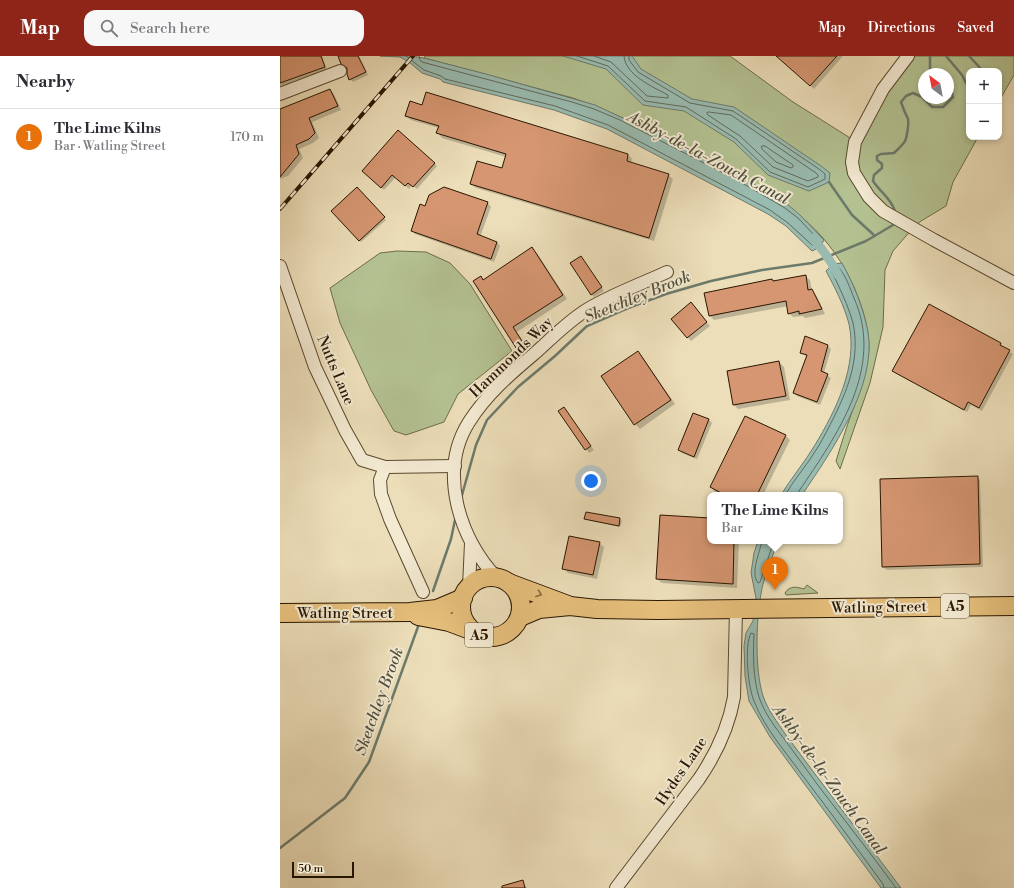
<!DOCTYPE html>
<meta charset="utf-8">
<style>
:root{--surface:#fff;--page:#f7f7f7;--text:#2b2b33;--muted:#7c7c81;--line:#e1e1e2;--accent:#8f2418}
body{margin:0;font-family:"Libre Bodoni",serif;background:var(--page);color:var(--text)}
.controls{position:absolute;right:12px;top:12px;display:grid;overflow:hidden;border-radius:8px;box-shadow:0 2px 6px #0003}
.controls button{width:36px;height:36px;display:grid;place-items:center;padding:0;border:0;border-bottom:1px solid var(--line);background:var(--surface);color:var(--text);font:20px sans-serif}
.compass{position:absolute;left:638px;top:12px;width:36px;height:36px;border-radius:50%;background:var(--surface);box-shadow:0 2px 6px #0003;rotate:328deg}
.scale{position:absolute;left:12px;bottom:10px;width:62px;box-sizing:border-box;padding-left:4px;border:2px solid #291600;border-top:0;font-size:11px;line-height:14px;white-space:nowrap;color:#291600;-webkit-text-stroke:3px #f3ead2;paint-order:stroke}
.you{position:absolute;left:311px;top:425px;width:14px;height:14px;margin:-10px;border:3px solid #fff;border-radius:50%;background:#1a73e8;box-shadow:0 0 0 6px #1a73e833}
.badge{display:grid;place-items:center;width:26px;height:26px;border-radius:50%;background:var(--accent);color:#fff;font-size:13px;font-weight:700}
.pin{position:absolute;translate:-50% -33px;filter:drop-shadow(0 1px 2px #0008)}
.pin::after{content:'';position:absolute;top:21px;width:14px;height:12px;background:inherit;clip-path:polygon(0 0,100% 0,50% 100%)}
.popup{position:absolute;left:427px;top:436px;width:136px;height:52px;box-sizing:border-box;display:grid;place-content:center;border-radius:8px;background:var(--surface);filter:drop-shadow(0 1px 3px #0005);font-size:13px;white-space:nowrap;color:var(--muted)}
.popup b{font-size:15px;color:var(--text)}
.popup::after{content:'';position:absolute;left:50%;top:100%;margin-left:-8px;border:8px solid transparent;border-top-color:var(--surface)}
.list{margin:0;padding:0;list-style:none}
h2{display:flex;justify-content:space-between;align-items:center;height:52px;margin:0;padding:0 16px;font-size:17px}
h2 small{font-size:13px;font-weight:400;color:var(--muted)}
.list li{display:grid;grid-template-columns:26px 1fr auto;gap:12px;align-items:center;box-sizing:border-box;height:56px;padding:0 16px;border-top:1px solid var(--line)}
.list b{display:block;font-size:15px;white-space:nowrap}
.list p{margin:0;font-size:13px;white-space:nowrap;color:var(--muted)}
.list em{font-size:13px;font-style:normal;color:var(--muted)}
.icon{flex:none;width:22px;height:22px;fill:none;stroke:currentColor;stroke-width:2;stroke-linecap:round;stroke-linejoin:round}
.map{position:relative;flex:none;width:734px;height:832px;overflow:hidden}
header{display:flex;align-items:center;gap:24px;box-sizing:border-box;height:56px;padding:0 20px;background:var(--accent);color:#fff}
header strong{font-size:19px}
nav{display:flex;gap:22px;margin-inline-start:auto;font-size:14px}
.search{width:280px;height:36px;background:var(--page);display:flex;align-items:center;gap:10px;box-sizing:border-box;padding:0 14px;border-radius:12px;color:var(--muted);font-size:15px}
main{display:flex}
aside{flex:1;background:var(--surface)}
.map>svg:first-child{display:block}
</style>
<header>
<strong>Map</strong>
<div class="search"><svg class="icon" aria-label="search" viewBox="0 0 24 24"><circle cx="10" cy="10" r="6"/><path d="M15 15l6 6"/></svg>Search here</div>
<nav><a>Map</a><a>Directions</a><a>Saved</a></nav>
</header>
<main>
<aside>
<h2>Nearby<small></small></h2>
<ul class="list">
<li><span class="badge" style="background:#e8710a">1</span><div><b>The Lime Kilns</b><p>Bar · Watling Street</p></div><em>170 m</em></li>
</ul>
</aside>
<div class="map">
<svg width="734" height="832" viewBox="0 0 734 832">
<rect width="100%" height="100%" fill="#ecdeb9"/>
<filter id="stains"><feTurbulence type="fractalNoise" baseFrequency=".005" numOctaves="4"/><feColorMatrix values="0 0 0 0 .2 0 0 0 0 .09 0 0 0 0 .02 0 0 0 .5 -.17"/></filter>
<radialGradient id="worn" r=".72"><stop offset=".6" stop-color="#630" stop-opacity="0"/><stop offset="1" stop-color="#630" stop-opacity=".3"/></radialGradient>
<g fill="#b4c292" stroke="#6e6c49" fill-rule="evenodd">
<path d="M145,0H450L513,46L575,85L628,0H734V19L719,45V15H689V81H698L673,126L666,150L641,165L633,172L613,195L605,214L603,271L590,327L560,413L556,405C561,389 566,372 572,356C579,336 588,314 589,292C589,271 582,250 574,231C541,157 480,131 411,96C373,76 334,56 293,42L144,2ZM644,18H668V42H644Z"/>
<path d="M117,195L146,196L170,207L190,228L232,295L178,338L164,366L126,379L114,375L91,334L60,267L50,232L100,197Z"/>
<path d="M527,529L538,537L506,539L505,537C510,529 517,531 524,533Z"/>
</g>
<g fill="#99bcb2" stroke="#6c7a6b">
<path d="M100,0H131L144,2L206,18L315,49L381,80L459,120L507,148L520,159L544,184L540,191L532,195L506,170L488,158L327,73L274,54L163,26L160,23L142,17L129,6L120,1Z"/>
<path d="M283,0H352L361,13L412,43L454,51L541,110L550,117L549,126L529,135L488,119L454,86L404,55L363,49L326,13Z"/>
<path d="M562,207C574,229 583,251 588,276C597,330 551,396 522,439H501C511,422 525,406 535,389C556,354 578,310 569,268C564,249 555,232 546,215L553,208Z"/>
<path d="M478,485H498C493,499 487,514 483,528C476,557 474,611 483,640C488,654 497,666 506,679C516,692 525,705 535,718C564,756 592,794 621,832H601L490,681L469,645L465,620L464,590L466,577L473,565L476,542L471,517L474,497Z"/>
</g>
<g fill="#0003">
<path d="M0,0H42L47,14L35,19L34,18L0,32Z"/>
<path d="M59,0H79L88,19L73,26L70,23L68,12Z"/>
<path d="M497,0H563L534,33Z"/>
<path d="M50,34L54,38L61,54L32,66L39,82L33,87L19,93L23,102L8,120L0,123V53Z"/>
<path d="M126,60L348,98L352,103L351,107L388,119L393,123L374,185L196,132L191,128L222,114L226,101L162,82L158,77L159,72L131,64Z"/>
<path d="M154,107L157,110L137,133L132,129L129,133L116,121L104,134L87,118Z"/>
<path d="M164,132L208,147L211,151L200,181L217,186L220,190L214,206L135,178L132,175L145,151Z"/>
<path d="M77,133L106,164L81,186L53,155Z"/>
<path d="M252,193L257,197L287,243L237,276L251,297L245,301L241,297L201,222L204,224Z"/>
<path d="M301,201L324,235L314,241L311,238Z"/>
<path d="M525,220L530,224L532,235L536,239L545,258L525,262L523,260L513,261L509,257L508,250L434,264L430,260L425,237Z"/>
<path d="M649,249L721,288L723,292L733,298L702,355L691,349L687,356L617,318L614,315Z"/>
<path d="M414,251L430,270L411,285L392,263Z"/>
<path d="M548,290L551,293L544,317L551,322L540,349L517,340L514,337L528,301L521,297Z"/>
<path d="M358,296L362,300L395,348L360,373L355,368L322,320Z"/>
<path d="M499,306L504,311L510,344L458,353L454,349Z"/>
<path d="M284,352L314,394L309,397L279,355Z"/>
<path d="M413,358L429,364L432,367L417,403L402,397L399,394Z"/>
<path d="M506,380L510,384L483,439H442L435,436L431,431Z"/>
<path d="M697,421L700,424L703,511L607,514L603,511Z"/>
<path d="M306,462L340,463L342,465L340,471L307,464Z"/>
<path d="M430,463V485H459L457,532L382,527L377,523Z"/>
<path d="M319,487L324,491L317,523L288,517L284,513Z"/>
<path d="M242,825L247,832H219Z"/>
</g>
<g fill="none" stroke-linecap="round" stroke-linejoin="round">
<g stroke="#616959" stroke-width="1">
<path d="M126,0L144,14L161,20L165,23L275,50L328,69L490,154L508,167L532,189L537,188L539,185L538,183L518,162L505,152L457,124L340,64L314,53L292,46L142,6L140,4L139,0"/>
<path d="M297,0L328,10L365,45L406,51L456,83L490,116L528,131L545,123V118L539,113L453,55L410,47L358,16L349,4V0"/>
<path d="M314,0L331,6L367,40L388,42V39C373,31 345,19 344,0"/>
<path d="M429,56L451,59L536,117L538,119V121L528,125L493,111L460,80L428,59L427,57Z"/>
<path d="M482,90H485L513,109V111L511,112L496,106L482,93Z"/>
<path d="M505,439C515,422 528,408 538,391C544,381 549,371 554,361C569,331 580,301 573,267C568,249 560,233 552,216L554,212H559C566,220 570,232 574,242C605,312 557,379 519,435V439"/>
<path d="M482,485C480,496 470,517 478,527L480,526L494,485"/>
<path d="M604,832L603,828C576,791 548,753 520,716C504,694 484,671 474,645C468,631 464,590 471,577L474,578C473,599 473,622 479,641C486,662 501,678 513,695C546,742 583,786 616,832"/>
</g>
<g stroke="#6c7a6b" stroke-width="2.5">
<path d="M650,0V14L652,18"/>
<path d="M666,0L682,19L689,33"/>
<path d="M689,0L703,15"/>
<path d="M549,126L572,159L595,180"/>
<path d="M615,155C611,142 600,136 593,125L594,119L602,112V108L597,104V100L601,98L614,97C618,93 623,89 625,85C627,81 629,67 628,63C625,57 623,52 621,46L626,40L633,37L642,41L652,51H663L673,41L671,33L668,29"/>
<path d="M182,439L196,389L207,364L238,331L275,300L307,270L348,252L386,238L431,225L482,214L532,207L586,185L613,169"/>
<path d="M153,535L171,483L175,464"/>
<path d="M0,792L65,742L89,706L139,568"/>
</g>
<path stroke="#99bcb2" stroke-width="9" d="M532,182C543,193 551,205 558,219"/>
</g>
<g fill="#d59671" stroke="#291600">
<path d="M0,0H41L45,11L0,27Z"/>
<path d="M58,0H78L86,16L69,24L67,18V12L61,8Z"/>
<path d="M496,0H557L530,30Z"/>
<path d="M50,33L58,50L29,62L35,77L29,83L16,89L19,98L0,121V53Z"/>
<path d="M146,36L348,98L347,105L389,118L369,182L190,128L197,105L222,112L226,98L156,77L159,70L125,60L130,45L142,49Z"/>
<path d="M118,74L155,107L133,131L128,127L125,130L112,119L101,132L82,115Z"/>
<path d="M77,131L105,161L79,185L51,155Z"/>
<path d="M164,131L208,146L197,178L217,186L211,203L131,175L140,148L145,150L149,139Z"/>
<path d="M252,191L283,239L233,271L247,293L240,298L193,225L201,220L203,224Z"/>
<path d="M301,200L322,231L311,239L290,207Z"/>
<path d="M526,219L528,234L532,233L542,253L519,258V255L508,258L506,245L429,260L424,237L492,223L493,225Z"/>
<path d="M411,246L427,266L407,282L391,263Z"/>
<path d="M649,248L721,287L720,289L730,294L699,352L688,346L684,354L612,315Z"/>
<path d="M525,280L548,289L541,315L548,318L537,346L513,337L527,299L520,297Z"/>
<path d="M358,295L391,344L354,369L321,320Z"/>
<path d="M499,305L506,340L453,349L447,315Z"/>
<path d="M284,351L311,390L305,394L278,355Z"/>
<path d="M413,357L429,363L414,401L398,394Z"/>
<path d="M465,360L506,379L477,439H445L430,431Z"/>
<path d="M698,420L700,508L602,511L600,423Z"/>
<path d="M306,456L340,462L339,470L304,463Z"/>
<path d="M380,459L430,462V485H454L453,528L376,523Z"/>
<path d="M289,480L320,486L313,519L282,513Z"/>
<path d="M243,824L245,832H222V830Z"/>
</g>
<g fill="none" stroke-linecap="round" stroke-linejoin="round">
<defs>
<g id="minor">
<path d="M628,0L603,33L575,86L572,106L574,117L589,141L603,155L654,184L734,227"/>
<path d="M0,38L60,15"/>
<path d="M0,210L35,311L65,374L82,404L105,411L175,410"/>
<path d="M105,411L100,424L101,438L110,463L143,536"/>
<path d="M217,522C179,483 158,415 189,366C206,339 230,318 254,298C271,283 288,265 308,253C333,238 361,228 387,216"/>
<path d="M189,531L191,487"/>
<path d="M336,832L419,723C436,698 449,670 454,641L456,553"/>
</g>
<g id="highway">
<circle cx="211" cy="551" r="30"/>
<path d="M229,527L288,549"/>
<path d="M0,557L130,556L157,553L183,542"/>
<path d="M138,560L169,566L193,575"/>
<path d="M240,561L259,553L290,550L317,553L378,554L734,550"/>
</g>
</defs>
<use href="#minor" stroke="#5a482e" stroke-width="14"/>
<use href="#highway" stroke="#291600" stroke-width="20"/>
<use href="#minor" stroke="#f3ead2" stroke-width="12"/>
<use href="#highway" stroke="#e6bf7c" stroke-width="18"/>
<defs>
<path id="rail" d="M0,153L133,0"/>
</defs>
<use href="#rail" stroke="#291600" stroke-width="4"/>
<use href="#rail" stroke="#f3ead2" stroke-width="2.5" stroke-dasharray="8" stroke-linecap="butt"/>
</g>
<defs><path id="oneway-chevron" d="M-2-3.5L2.5 0L-2 3.5" fill="none" stroke-width="1.6" stroke-linecap="round" stroke-linejoin="round"/></defs>
<use stroke="#886a3e" href="#oneway-chevron" transform="translate(259 538) rotate(20)"/>
<g text-anchor="middle" stroke-width="4" stroke-linejoin="round" paint-order="stroke">
<g fill="#f3ead2" stroke="#66563f" stroke-width="1">
<rect x="661" y="538" width="28" height="24" rx="3"/>
<rect x="185" y="567" width="28" height="24" rx="3"/>
</g>
<g font-size="14" font-weight="bold" fill="#291600">
<text x="675" y="555">A5</text>
<text x="199" y="584">A5</text>
</g>
<g font-size="15" fill="#291600" stroke="#f3ead2">
<text transform="translate(231 301) rotate(-44)" y="5">Hammonds Way</text>
<text transform="translate(56 314) rotate(67)" y="5">Nutts Lane</text>
<text transform="translate(599 551) rotate(-1)" y="5">Watling Street</text>
<text x="65" y="562">Watling Street</text>
<text transform="translate(401 715) rotate(-56)" y="5">Hydes Lane</text>
</g>
<g font-size="16" font-style="italic" fill="#50503e" stroke="#f3ead2">
<text transform="translate(429 101) rotate(28)" y="6">Ashby-de-la-Zouch Canal</text>
<text transform="translate(357 240) rotate(-22)" y="6">Sketchley Brook</text>
<text transform="translate(98 645) rotate(-70)" y="6">Sketchley Brook</text>
<text transform="translate(550 723) rotate(54)" y="6">Ashby-de-la-Zouch Canal</text>
</g>
</g>
<rect width="100%" height="100%" filter="url(#stains)"/>
<rect width="100%" height="100%" fill="url(#worn)"/>
</svg>
<div class="controls">
<button>+</button>
<button>−</button>
</div>
<svg class="compass" viewBox="-18 -18 36 36"><path d="M0-13l5 13h-10z" fill="#e53935"/><path d="M0 13l5-13h-10z" fill="#7c7c81"/></svg>
<div class="scale">50 m</div>
<div class="you"></div>
<div class="pin badge" style="left:495px;top:534px;background:#e8710a">1</div>
<div class="popup"><b>The Lime Kilns</b>Bar</div>
</div>
</main>
